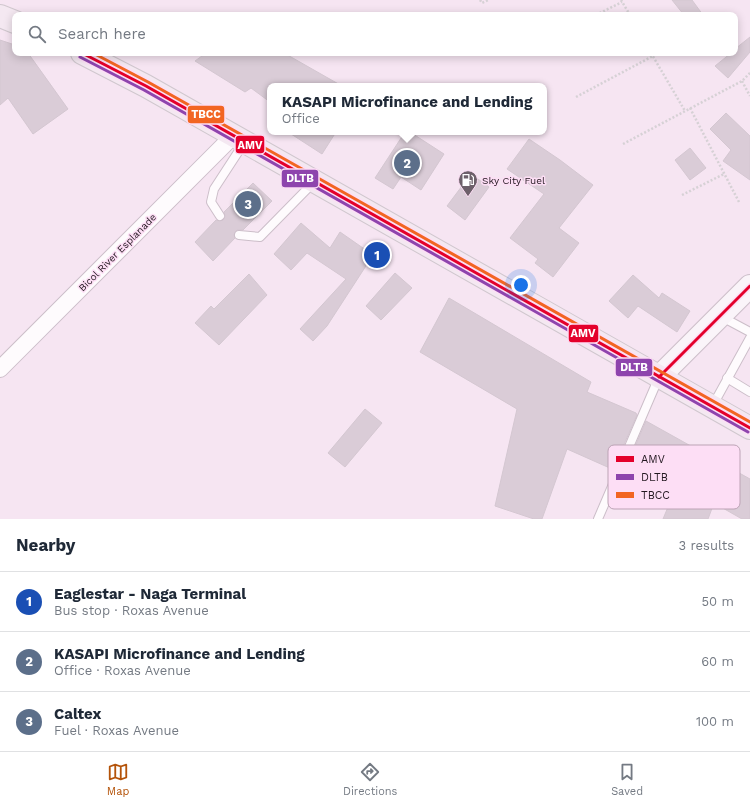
<!DOCTYPE html>
<meta charset="utf-8">
<style>
:root{--surface:#fff;--page:#f6f6f7;--text:#1f2937;--muted:#747a83;--line:#e0e1e3;--accent:#b45309}
body{margin:0;font-family:"Work Sans",sans-serif;background:var(--page);color:var(--text)}
.you{position:absolute;left:521px;top:285px;width:14px;height:14px;margin:-10px;border:3px solid #fff;border-radius:50%;background:#1a73e8;box-shadow:0 0 0 6px #1a73e833}
.badge{display:grid;place-items:center;width:26px;height:26px;border-radius:50%;background:var(--accent);color:#fff;font-size:13px;font-weight:700}
.pin{position:absolute;translate:-50% -50%;border:2px solid #fff;box-shadow:0 1px 4px #0006}
.popup{position:absolute;left:267px;top:83px;width:280px;height:52px;box-sizing:border-box;display:grid;place-content:center;border-radius:8px;background:var(--surface);filter:drop-shadow(0 1px 3px #0005);font-size:13px;white-space:nowrap;color:var(--muted)}
.popup b{font-size:15px;color:var(--text)}
.popup::after{content:'';position:absolute;left:50%;top:100%;margin-left:-8px;border:8px solid transparent;border-top-color:var(--surface)}
.list{margin:0;padding:0;list-style:none}
h2{display:flex;justify-content:space-between;align-items:center;height:52px;margin:0;padding:0 16px;font-size:17px}
h2 small{font-size:13px;font-weight:400;color:var(--muted)}
.list li{display:grid;grid-template-columns:26px 1fr auto;gap:12px;align-items:center;box-sizing:border-box;height:60px;padding:0 16px;border-top:1px solid var(--line)}
.list b{display:block;font-size:15px;white-space:nowrap}
.list p{margin:0;font-size:13px;white-space:nowrap;color:var(--muted)}
.list em{font-size:13px;font-style:normal;color:var(--muted)}
.icon{flex:none;width:22px;height:22px;fill:none;stroke:currentColor;stroke-width:2;stroke-linecap:round;stroke-linejoin:round}
.map{position:relative;flex:none;width:750px;height:519px;overflow:hidden}
.search{position:absolute;background:var(--surface);box-shadow:0 2px 10px #0003;left:12px;right:12px;top:12px;height:44px;display:flex;align-items:center;gap:10px;box-sizing:border-box;padding:0 14px;border-radius:8px;color:var(--muted);font-size:15px}
.sheet{height:232px;background:var(--surface)}
nav{display:flex;justify-content:space-around;align-items:center;box-sizing:border-box;height:56px;border-top:1px solid var(--line);background:var(--surface);font-size:11px;color:var(--muted)}
nav a{display:grid;justify-items:center;gap:2px}
nav .on{color:var(--accent)}
.map>svg:first-child{display:block}
</style>
<div class="map">
<svg width="750" height="519" viewBox="0 0 750 519">
<rect width="100%" height="100%" fill="#f6e5f2"/>
<g fill="#daccd7" stroke="#d4c7d1">
<path d="M672,0H692L703,15H684Z"/>
<path d="M750,37V52L728,78L715,66L731,53H735V49Z"/>
<path d="M0,40L15,45V53H28L68,109L33,134L8,98L0,105Z"/>
<path d="M206,53H284L342,86H270V102L251,88L245,92L195,61Z"/>
<path d="M726,113L750,136V180L723,161L731,150L710,129Z"/>
<path d="M288,132H336L322,154Z"/>
<path d="M405,132H410L444,154L421,190L401,177L393,189L375,178Z"/>
<path d="M529,139L560,160L593,185L559,228L579,243L553,277L535,263L538,259L510,238L544,194L507,169Z"/>
<path d="M690,148L706,168L690,180L675,160Z"/>
<path d="M471,174L489,187L465,220L447,206Z"/>
<path d="M253,183L272,201L243,230H237L235,232L234,235L235,238L213,261L195,242L216,220L220,221L223,220L225,216L224,212Z"/>
<path d="M301,223L330,248L340,232L373,255L327,326L313,341L300,329L346,279L307,253L291,270L274,254Z"/>
<path d="M395,273L412,288L381,320L366,306Z"/>
<path d="M249,274L267,295L219,345L195,323L211,306L214,309Z"/>
<path d="M633,275L659,298L662,293L690,311L677,332L638,306L628,318L609,301Z"/>
<path d="M449,298L591,382L587,392L636,413L637,415L621,451L620,450L612,469L567,449L542,519H534L495,506L517,409L420,352Z"/>
<path d="M365,409L382,423L345,467L328,453Z"/>
<path d="M646,421L750,479V519H742L714,503L708,519H663L678,483L631,456Z"/>
</g>
<g fill="none" stroke-linecap="round" stroke-linejoin="round">
<defs>
<g id="service">
<path d="M220,216L211,202L214,189L244,143"/>
<path d="M239,235L260,237L314,182"/>
<path d="M722,317L750,332"/>
<path d="M727,378L750,392"/>
<path d="M713,405L750,338"/>
<path d="M598,519L659,377"/>
</g>
<path id="minor" d="M0,369L233,136"/>
<path id="secondary" d="M659,377L750,286"/>
<g id="trunk">
<path d="M0,16L15,22"/>
<path d="M82,53L146,86L750,428"/>
</g>
</defs>
<use href="#service" stroke="#ccbec9" stroke-width="10"/>
<use href="#minor" stroke="#ccbec9" stroke-width="18"/>
<use href="#secondary" stroke="#ccbec9" stroke-width="24"/>
<use href="#trunk" stroke="#d0c7ce" stroke-width="24"/>
<g stroke="#d6d1d5" stroke-width="2.5" stroke-dasharray="2 2" stroke-linecap="butt">
<path d="M480,0L482,3L488,0"/>
<path d="M621,0L630,15"/>
<path d="M596,15L622,2"/>
<path d="M651,53L685,111"/>
<path d="M742,81L750,96"/>
<path d="M576,97L653,56"/>
<path d="M690,108L739,202"/>
<path d="M623,144L742,81L750,73"/>
<path d="M682,195L724,174"/>
</g>
<use href="#service" stroke="#fefbfd" stroke-width="8"/>
<use href="#minor" stroke="#fefbfd" stroke-width="16"/>
<use href="#secondary" stroke="#faf4f9" stroke-width="22"/>
<use href="#trunk" stroke="#f4e8f1" stroke-width="22"/>
<defs>
<g id="bus-1">
<path d="M82,53L146,86L750,428"/>
<path d="M659,377L750,286"/>
</g>
<path id="bus-2" d="M80,57L144,90L748,432"/>
<path id="bus-3" d="M93,53L148,82L750,422"/>
</defs>
<use href="#bus-1" stroke="#fddef5" stroke-width="6"/>
<use href="#bus-2" stroke="#fddef5" stroke-width="6"/>
<use href="#bus-3" stroke="#fddef5" stroke-width="6"/>
<use href="#bus-1" stroke="#e4002b" stroke-width="3"/>
<use href="#bus-2" stroke="#8e44ad" stroke-width="3"/>
<use href="#bus-3" stroke="#f26522" stroke-width="3"/>
</g>
<defs>
<symbol id="fuel-pin" viewBox="-11 -11 22 30"><path d="M0 17L-7.5 6A9.5 9.5 0 1 1 7.5 6Z" fill="#6d606a" stroke="#fddef5"/><path d="M-5.5-6h7V0h2V4h1.3V-2.5L3-4.5l.8-.8L6-3V5H2.5V1h-1V6h-7ZM-4.2-4.7v3.2H.2V-4.7Z" fill="#fff"/></symbol>
</defs>
<g fill-rule="evenodd">
<use href="#fuel-pin" x="457" y="169" width="22" height="30"/>
</g>
<g text-anchor="middle" stroke-width="3" stroke-linejoin="round" paint-order="stroke">
<g font-size="10" fill="#231820" stroke="#fddef5" text-anchor="start">
<text x="482" y="184">Sky City Fuel</text>
</g>
<g font-size="10" fill="#231820" stroke="#fddef5">
<text transform="translate(117 252) rotate(-45)" y="4">Bicol River Esplanade</text>
</g>
</g>
<rect x="608" y="445" width="132" height="64" rx="6" fill="#fddef5" stroke="#bca3b5" stroke-width="1"/>
<rect x="616" y="456" width="18" height="6" fill="#e4002b"/>
<rect x="616" y="474" width="18" height="6" fill="#8e44ad"/>
<rect x="616" y="492" width="18" height="6" fill="#f26522"/>
<g font-size="11" fill="#231820">
<text x="641" y="463">AMV</text>
<text x="641" y="481">DLTB</text>
<text x="641" y="499">TBCC</text>
</g>
<g stroke="#fddef5" stroke-width="1.5">
<rect x="187" y="105" width="38" height="19" rx="4" fill="#f26522"/>
<rect x="235" y="135" width="30" height="19" rx="4" fill="#e4002b"/>
<rect x="281" y="169" width="38" height="19" rx="4" fill="#8e44ad"/>
<rect x="568" y="324" width="31" height="19" rx="4" fill="#e4002b"/>
<rect x="615" y="358" width="38" height="19" rx="4" fill="#8e44ad"/>
</g>
<g font-size="11" text-anchor="middle" font-weight="bold" fill="#fff">
<text x="206" y="118">TBCC</text>
<text x="250" y="149">AMV</text>
<text x="300" y="182">DLTB</text>
<text x="583" y="337">AMV</text>
<text x="634" y="371">DLTB</text>
</g>
</svg>
<div class="you"></div>
<div class="pin badge" style="left:377px;top:255px;background:#1a4fb4">1</div>
<div class="pin badge" style="left:407px;top:163px;background:#5c6f8a">2</div>
<div class="popup"><b>KASAPI Microfinance and Lending</b>Office</div>
<div class="pin badge" style="left:248px;top:204px;background:#5c6f8a">3</div>
<div class="search"><svg class="icon" aria-label="search" viewBox="0 0 24 24"><circle cx="10" cy="10" r="6"/><path d="M15 15l6 6"/></svg>Search here</div>
</div>
<section class="sheet">
<h2>Nearby<small>3 results</small></h2>
<ul class="list">
<li><span class="badge" style="background:#1a4fb4">1</span><div><b>Eaglestar - Naga Terminal</b><p>Bus stop · Roxas Avenue</p></div><em>50 m</em></li>
<li><span class="badge" style="background:#5c6f8a">2</span><div><b>KASAPI Microfinance and Lending</b><p>Office · Roxas Avenue</p></div><em>60 m</em></li>
<li><span class="badge" style="background:#5c6f8a">3</span><div><b>Caltex</b><p>Fuel · Roxas Avenue</p></div><em>100 m</em></li>
</ul>
</section>
<nav>
<a class="on"><svg class="icon" aria-label="map" viewBox="0 0 24 24"><path d="M3 6l6-2 6 2 6-2v14l-6 2-6-2-6 2zM9 4v14M15 6v14"/></svg>Map</a>
<a><svg class="icon" aria-label="directions" viewBox="0 0 24 24"><path d="M12 3l9 9-9 9-9-9zM9 14v-3h6M13 9l2 2-2 2"/></svg>Directions</a>
<a><svg class="icon" aria-label="saved" viewBox="0 0 24 24"><path d="M7 4h10v16l-5-4-5 4z"/></svg>Saved</a>
</nav>
